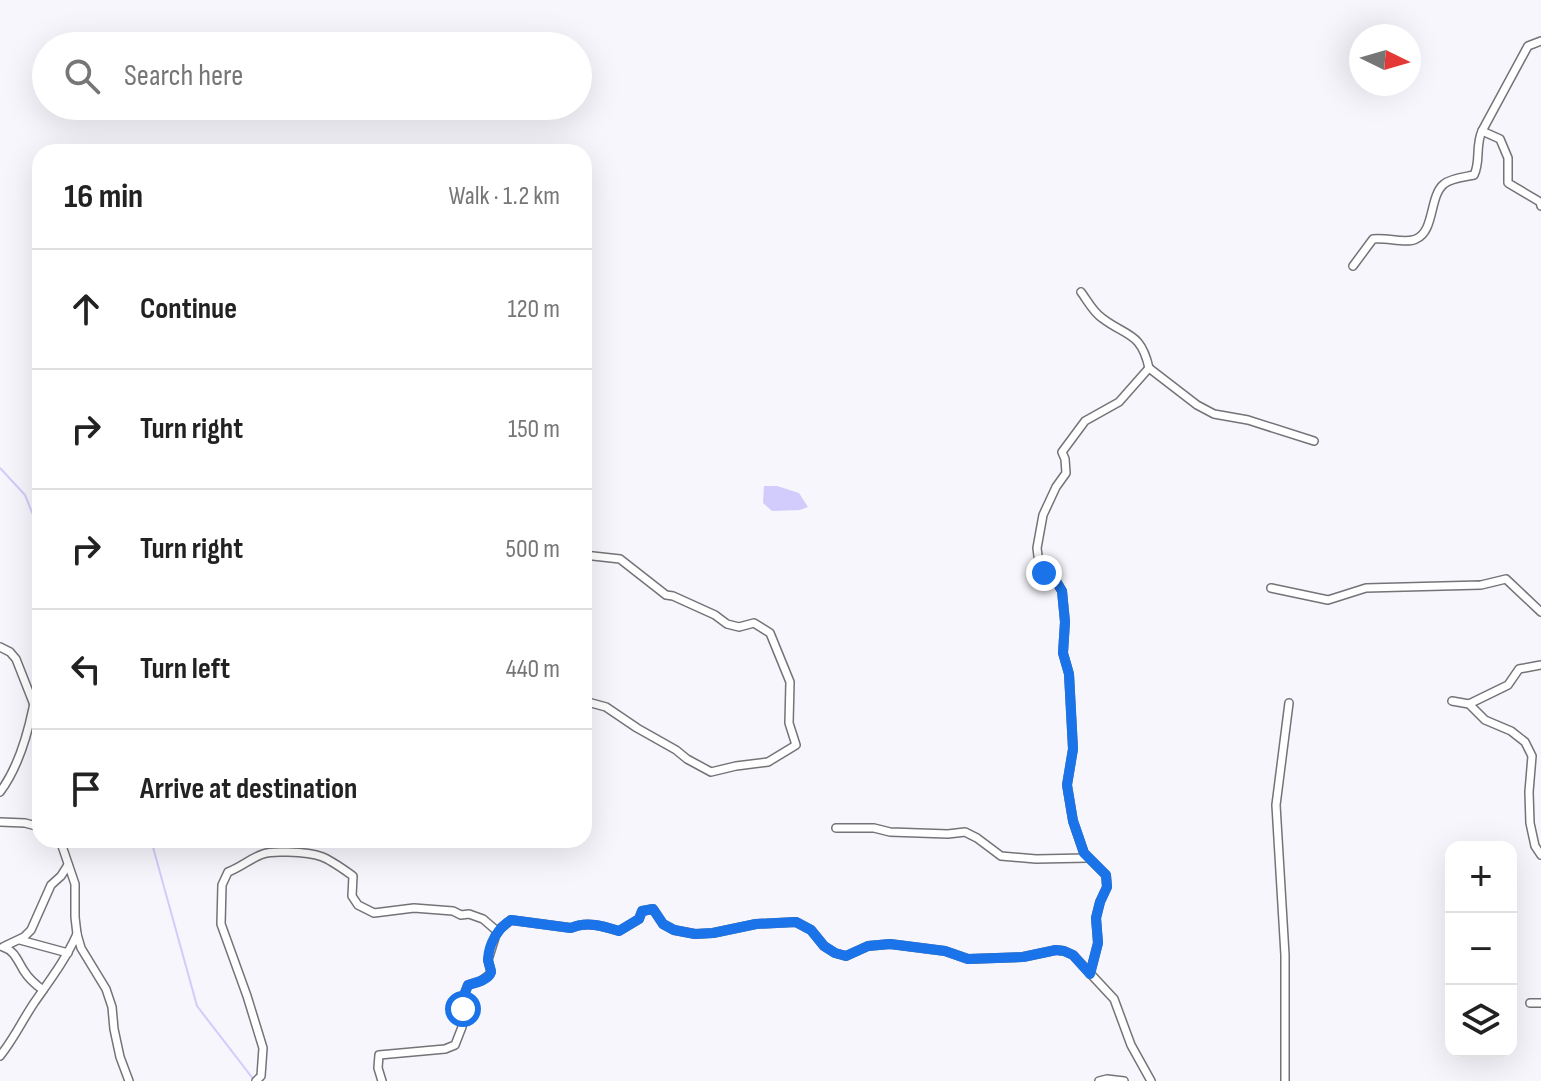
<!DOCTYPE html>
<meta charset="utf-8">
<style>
:root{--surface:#fff;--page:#f2f2f2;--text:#222;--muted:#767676;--line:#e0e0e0}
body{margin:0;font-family:"Sofia Sans Condensed",sans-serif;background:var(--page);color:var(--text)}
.controls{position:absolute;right:24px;bottom:24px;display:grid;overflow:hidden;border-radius:16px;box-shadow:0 8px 32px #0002}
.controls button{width:72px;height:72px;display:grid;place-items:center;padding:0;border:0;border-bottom:2px solid var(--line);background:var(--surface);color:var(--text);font:40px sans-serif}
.compass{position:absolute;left:1349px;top:24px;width:72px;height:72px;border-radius:50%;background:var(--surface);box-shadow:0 8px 32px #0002;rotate:95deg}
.stop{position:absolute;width:24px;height:24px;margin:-18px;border:6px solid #1a73e8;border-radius:50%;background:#fff}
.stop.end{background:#1a73e8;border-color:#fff;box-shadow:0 2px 8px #0008}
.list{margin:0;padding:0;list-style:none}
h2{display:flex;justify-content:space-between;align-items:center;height:104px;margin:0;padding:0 32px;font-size:34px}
h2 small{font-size:26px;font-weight:400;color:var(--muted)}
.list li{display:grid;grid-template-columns:52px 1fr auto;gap:24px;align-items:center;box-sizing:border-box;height:120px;padding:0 32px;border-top:2px solid var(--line)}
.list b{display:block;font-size:30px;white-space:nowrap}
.list em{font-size:26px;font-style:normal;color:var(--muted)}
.icon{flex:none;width:44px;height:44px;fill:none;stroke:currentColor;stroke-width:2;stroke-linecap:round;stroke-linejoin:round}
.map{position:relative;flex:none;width:1541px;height:1081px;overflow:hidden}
.search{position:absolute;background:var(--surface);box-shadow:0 8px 32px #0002;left:32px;top:32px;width:560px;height:88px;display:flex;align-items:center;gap:20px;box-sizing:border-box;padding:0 28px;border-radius:44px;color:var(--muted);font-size:30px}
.panel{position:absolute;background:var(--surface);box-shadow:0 8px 32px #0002;left:32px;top:144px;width:560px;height:704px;border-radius:24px}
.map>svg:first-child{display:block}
</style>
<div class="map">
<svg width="1541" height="1081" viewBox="0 0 1541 1081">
<rect width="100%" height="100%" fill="#f6f6fc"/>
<path fill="#d1ccfb" d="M764,486H777L799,493L808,507L800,510L772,511L763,503Z"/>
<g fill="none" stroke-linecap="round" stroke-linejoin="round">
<g stroke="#d1ccfb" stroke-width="2">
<path d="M0,468L25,495L40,532"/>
<path d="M151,840L197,1006L254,1080"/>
</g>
<defs>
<g id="minor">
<path d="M1482,131L1500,139L1508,158V183L1540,202L1541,206"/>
<path d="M1353,266L1373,239C1386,237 1406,244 1416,239C1435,231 1429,196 1444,184C1451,178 1465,177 1474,175C1481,161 1475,146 1482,131L1528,46L1541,41"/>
<path d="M1081,292C1087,300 1093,312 1102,318C1127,337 1141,332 1149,368"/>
<path d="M584,555L620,559L666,595L673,596L715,615L727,624L739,627L754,623L770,633L790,682L789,723L796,745L768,762L736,766L711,772L687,759L676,750L637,728L606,707L584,701"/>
<path d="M1271,588L1328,600L1366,588L1481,585L1506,579L1541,612"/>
<path d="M0,647L10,652L16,659L40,720"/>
<path d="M1452,701L1469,704L1485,720L1511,731L1525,742L1532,756L1529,792L1530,823L1535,846L1541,855"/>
<path d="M1469,704L1508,685L1519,669L1541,665"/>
<path d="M0,792C18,768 27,737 33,708C35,698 34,691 40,683"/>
<path d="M0,822L25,823L40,827"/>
<path d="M836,828H874L890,832L948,834L965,832L977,838L1001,856L1036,859L1088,858"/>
<path d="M60,840L75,884V917L77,934L81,948L106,989L112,1007L114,1029L120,1057L129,1081"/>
<path d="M20,940L68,953"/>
<path d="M5,946L24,937L31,930L51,885L61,876L68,865"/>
<path d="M3,947C15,951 17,960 24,971C29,979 36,985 43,990"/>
<path d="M1090,974L1098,943L1096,918L1100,902L1107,887L1106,875L1084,853L1073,821L1067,785L1073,749L1069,674L1063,653L1065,622L1062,591L1056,581L1044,573L1039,564L1037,548L1043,515L1056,487L1066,473L1065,459L1062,452L1085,421L1119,402L1149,368L1197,405L1214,414L1248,420L1314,441"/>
<path d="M1530,1003H1541"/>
<path d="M0,1056C13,1040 22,1021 34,1003C50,980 66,959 77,934"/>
<path d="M256,1081L261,1076L263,1048L247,996L221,924L222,885L228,872C241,867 251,858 263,854C271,851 280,852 288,852C322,853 326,857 353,876L352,896L358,905L374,913L414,908L453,911L461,915L469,914L483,919L497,931L511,920L571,928C586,921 603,926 619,931L639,919L642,911L653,909L663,924L674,930L695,934L713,933L756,924L796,922L811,930L824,946L835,953L846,956L868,946L890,944L945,951L968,959L1023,957L1056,950L1064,951L1073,955L1114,999L1131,1045L1151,1081"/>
<path d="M382,1081L378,1068L379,1055L445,1049L455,1045L462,1027L463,998L468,985L481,981L489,975L491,972L488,960L497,931"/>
<path d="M1099,1081L1107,1079L1124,1081"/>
<path d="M1285,1081V955L1276,805L1289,703"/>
</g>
</defs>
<use href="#minor" stroke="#737378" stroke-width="10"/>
<use href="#minor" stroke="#fff" stroke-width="7"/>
</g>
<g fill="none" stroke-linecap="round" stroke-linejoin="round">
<path stroke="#1a73e8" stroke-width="10" d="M463,1009V998L468,985C475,983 489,980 491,972C491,968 488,963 488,959C489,943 498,928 511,920L571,928C587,921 603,926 619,931L639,919L642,911L653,909L663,924L674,930L695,934L713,933L756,924L796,922L811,930L824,946L835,953L846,956L868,946L890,944L945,951L968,959L1023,957L1056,950L1064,951L1073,955L1090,974L1098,943L1096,918L1100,902L1107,887L1106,875L1084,853L1073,821L1067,785L1073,749L1069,674L1063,653L1065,622L1062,591L1056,581L1044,573"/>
</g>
</svg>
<div class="controls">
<button>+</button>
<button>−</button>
<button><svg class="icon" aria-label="layers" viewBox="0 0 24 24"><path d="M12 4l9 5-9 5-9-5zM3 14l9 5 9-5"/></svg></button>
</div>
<svg class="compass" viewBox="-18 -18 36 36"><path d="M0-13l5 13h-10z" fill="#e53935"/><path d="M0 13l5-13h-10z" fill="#767676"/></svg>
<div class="stop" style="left:463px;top:1009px"></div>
<div class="stop end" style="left:1044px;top:573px"></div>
<div class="search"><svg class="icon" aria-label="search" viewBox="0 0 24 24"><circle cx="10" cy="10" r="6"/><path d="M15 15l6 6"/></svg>Search here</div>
<section class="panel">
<h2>16 min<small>Walk · 1.2 km</small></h2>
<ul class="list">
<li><svg class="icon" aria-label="ahead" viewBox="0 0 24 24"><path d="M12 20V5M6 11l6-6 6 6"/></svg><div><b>Continue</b></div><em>120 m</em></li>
<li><svg class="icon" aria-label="right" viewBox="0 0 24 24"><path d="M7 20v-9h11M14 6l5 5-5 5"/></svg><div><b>Turn right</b></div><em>150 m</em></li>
<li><svg class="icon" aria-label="right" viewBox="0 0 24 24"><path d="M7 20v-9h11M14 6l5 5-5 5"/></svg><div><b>Turn right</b></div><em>500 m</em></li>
<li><svg class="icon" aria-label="left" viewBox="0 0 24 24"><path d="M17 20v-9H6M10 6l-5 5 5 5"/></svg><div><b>Turn left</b></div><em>440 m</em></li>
<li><svg class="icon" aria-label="arrive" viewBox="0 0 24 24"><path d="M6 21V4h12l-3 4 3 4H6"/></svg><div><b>Arrive at destination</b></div></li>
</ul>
</section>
</div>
